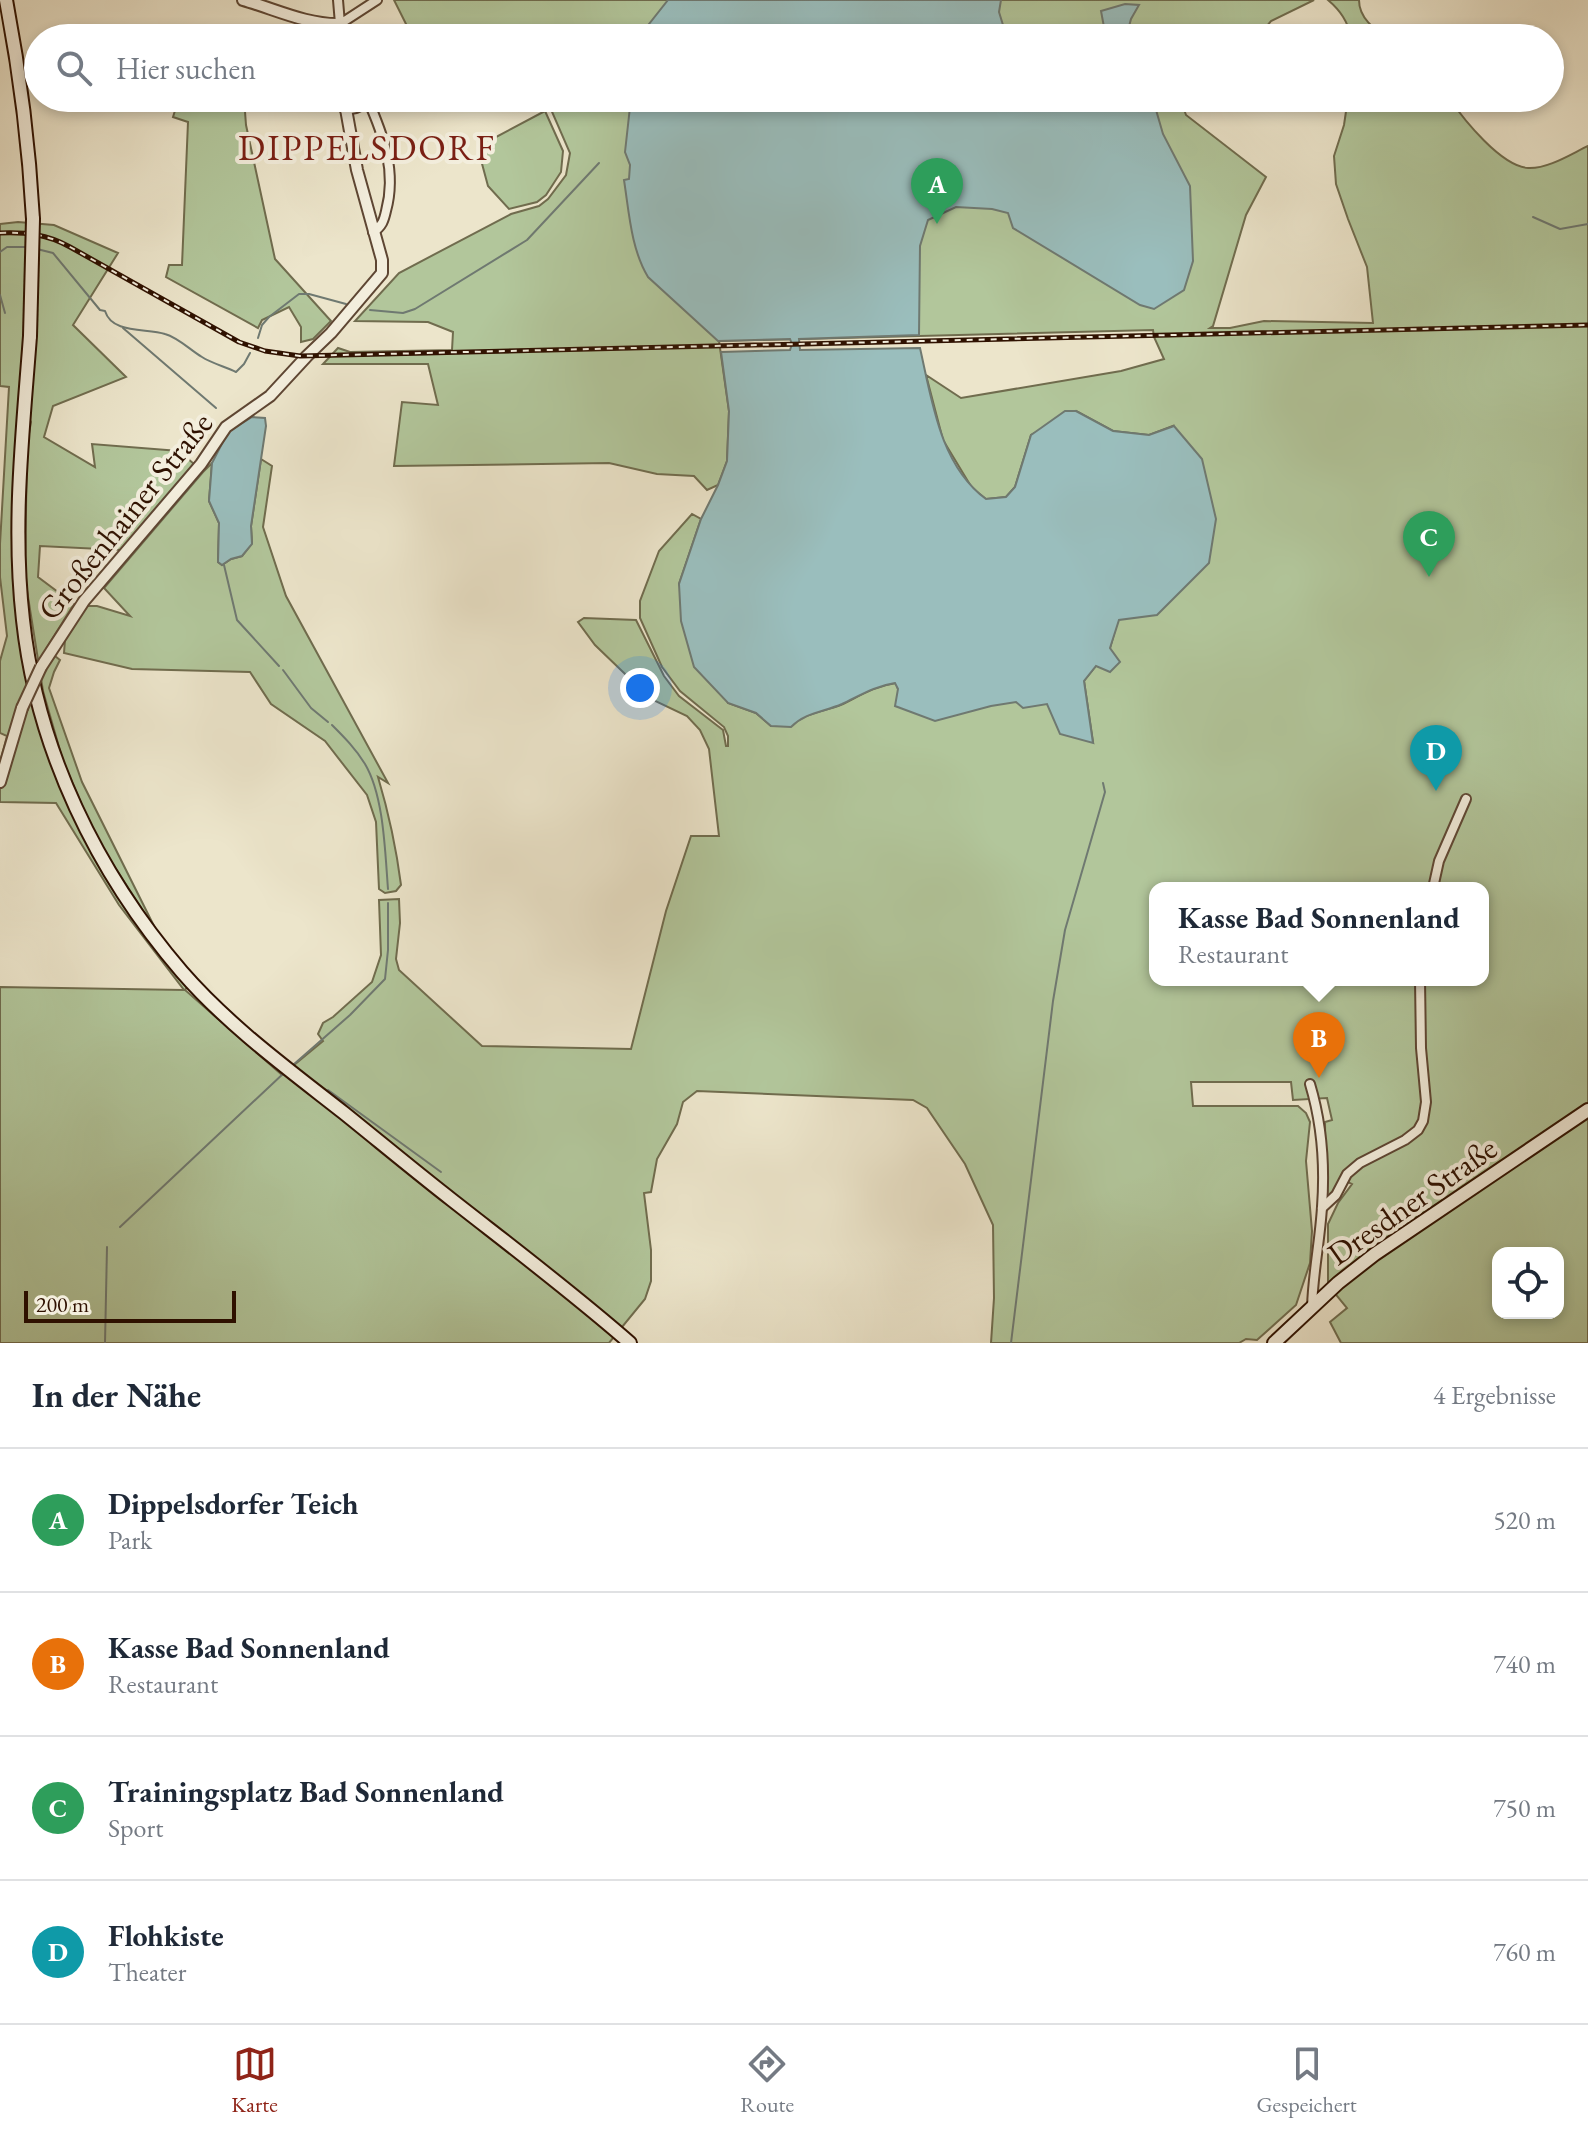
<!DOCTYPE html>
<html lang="de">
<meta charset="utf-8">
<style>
:root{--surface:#fff;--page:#f2f2f3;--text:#1f2937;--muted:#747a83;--line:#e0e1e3;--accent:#8f2418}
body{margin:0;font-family:"EB Garamond",serif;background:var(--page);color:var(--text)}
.controls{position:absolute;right:24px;bottom:24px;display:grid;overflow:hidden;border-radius:16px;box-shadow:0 4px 12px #0003}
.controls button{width:72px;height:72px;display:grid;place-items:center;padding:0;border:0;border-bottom:2px solid var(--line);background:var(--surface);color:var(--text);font:40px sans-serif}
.scale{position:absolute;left:24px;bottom:20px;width:212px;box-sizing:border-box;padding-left:8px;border:4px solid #2f1100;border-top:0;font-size:22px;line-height:28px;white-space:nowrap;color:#2f1100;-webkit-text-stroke:6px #f3eedd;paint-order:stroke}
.you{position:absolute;left:640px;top:688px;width:28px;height:28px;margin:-20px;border:6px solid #fff;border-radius:50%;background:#1a73e8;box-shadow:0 0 0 12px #1a73e833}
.badge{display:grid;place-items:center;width:52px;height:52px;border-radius:50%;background:var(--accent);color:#fff;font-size:26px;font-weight:700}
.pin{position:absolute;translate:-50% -66px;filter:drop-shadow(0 2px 4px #0008)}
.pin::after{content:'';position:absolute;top:42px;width:28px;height:24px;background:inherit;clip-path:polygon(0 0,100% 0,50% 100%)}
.popup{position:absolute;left:1149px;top:882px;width:340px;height:104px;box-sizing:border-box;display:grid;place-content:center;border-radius:16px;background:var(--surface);filter:drop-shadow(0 2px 6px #0005);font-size:26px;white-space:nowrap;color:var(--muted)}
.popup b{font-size:30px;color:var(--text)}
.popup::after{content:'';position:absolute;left:50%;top:100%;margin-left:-16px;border:16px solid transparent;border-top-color:var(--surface)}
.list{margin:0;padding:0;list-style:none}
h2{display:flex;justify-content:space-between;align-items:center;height:104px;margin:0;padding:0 32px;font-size:34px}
h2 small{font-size:26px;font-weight:400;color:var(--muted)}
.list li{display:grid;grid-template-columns:52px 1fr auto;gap:24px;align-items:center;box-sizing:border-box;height:144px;padding:0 32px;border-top:2px solid var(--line)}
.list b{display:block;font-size:30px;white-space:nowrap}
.list p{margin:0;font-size:26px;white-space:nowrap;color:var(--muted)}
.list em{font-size:26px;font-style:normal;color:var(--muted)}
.icon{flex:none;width:44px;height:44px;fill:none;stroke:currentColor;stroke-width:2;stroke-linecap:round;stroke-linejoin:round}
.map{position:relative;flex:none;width:1588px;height:1343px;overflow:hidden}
.search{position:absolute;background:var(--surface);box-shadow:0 4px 12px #0003;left:24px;right:24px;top:24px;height:88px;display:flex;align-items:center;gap:20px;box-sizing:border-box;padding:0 28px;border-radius:44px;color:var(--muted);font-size:30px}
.sheet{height:680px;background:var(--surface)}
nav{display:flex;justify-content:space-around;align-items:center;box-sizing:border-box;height:112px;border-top:2px solid var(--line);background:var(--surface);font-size:22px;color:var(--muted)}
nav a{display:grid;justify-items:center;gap:4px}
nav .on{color:var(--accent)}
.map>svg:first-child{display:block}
</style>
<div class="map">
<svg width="1588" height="1343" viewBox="0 0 1588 1343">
<rect width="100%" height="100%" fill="#ece5cb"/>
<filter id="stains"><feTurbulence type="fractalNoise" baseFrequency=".0025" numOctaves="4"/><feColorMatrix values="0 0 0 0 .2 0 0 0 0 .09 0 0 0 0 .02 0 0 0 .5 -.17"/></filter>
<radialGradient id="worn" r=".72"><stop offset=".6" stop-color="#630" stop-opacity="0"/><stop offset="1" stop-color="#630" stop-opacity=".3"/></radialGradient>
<g fill="#b2c69b" stroke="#706c4e" stroke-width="2" fill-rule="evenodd">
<path d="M394,0H1314L1271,21L1257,38H413Z"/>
<path d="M1328,0H1359C1359,18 1374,29 1388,38H1352C1347,21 1341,11 1328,0Z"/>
<path d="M179,98H204L210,100L211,98H244L246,125L275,259L331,321L313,339L301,342V327L289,307L262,320L258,328L166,277L169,265H182L188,122L173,117Z"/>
<path d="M546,98H1180L1186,115L1266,177L1246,215L1213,326L1210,328H1230L1264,321L1373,323L1367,267L1348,219L1336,184L1334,156L1344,125L1348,98H1449C1464,120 1501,166 1528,168C1548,169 1571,154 1588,146V1343H1341L1330,1322L1347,1308L1328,1285V1224L1338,1203L1352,1184L1342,1179L1334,1193L1326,1198L1325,1122L1332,1120L1327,1098L1293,1100L1291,1082H1191L1193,1106H1298L1306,1113L1310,1122L1306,1161L1312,1231L1310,1263L1296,1305L1257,1340L1246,1339L1239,1343H991L994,1298L993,1225L965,1164L927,1108L913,1100L697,1091L683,1102L677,1124L657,1159L651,1192L644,1193L651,1250V1281L645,1299L609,1343H0V987L184,990L119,905L56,803L0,802V762L7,736L0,733V661L7,636L0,577V544L9,387L0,386V224L18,222L54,225L118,253L73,325L126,377L53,406L44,437L95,467L92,444L179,451L194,464L121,550L40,546L38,577L74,604L46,649L60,660L54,672L49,688L82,782L158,934L96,838L63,761L43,691L25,578L27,445L31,422L22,407L14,532L33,703L104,871L189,985L185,990L282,1075L323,1041L318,1034L323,1023L333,1017L372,982L381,955L379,900L399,899L400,923L396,959L399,970L482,1046L631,1049L666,911L691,836H719L709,749L700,730L687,716L651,699L595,645L578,622L584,618L636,620L664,676L679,696L723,730L726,746H728V736L724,727L680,691L662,667L640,618V601L659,551L692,514L701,519L679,584L728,703L756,713L771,726H791C806,712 824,712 843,704C861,695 875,686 896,683L898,689L1031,687L1093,742L1084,681L1110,648L1173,426L1149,435L1113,431L1076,411L1031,435L1015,487L1006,497L986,499L972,488L943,440L926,375L961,398L1121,371L1164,359L1154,337L1153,330L719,341L729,411L727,461L718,485L707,490L694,476L657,474L609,463L394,466L402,402L438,405L428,364H323L338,348L350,352L452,350L453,332L428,322L355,321L399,273L511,214L539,206L548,199L566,175L570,153ZM1155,888H1483V980H1155ZM1498,1253H1558V1313H1498Z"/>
<path d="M545,111L563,151L561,172L546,195L537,202L509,209L488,186L481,160L482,155L496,137Z"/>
<path d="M261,459L272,466L263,527L286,596L388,783L378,777C389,814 396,846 401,885L396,891L385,893L379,889L376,822L367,795L325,741L271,704L250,672L132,669L64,653L65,640L87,606H97L130,616L104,588L203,472L212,463L209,501L219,523L218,562L222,565L231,559L242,556L252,543L251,526Z"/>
</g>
<g fill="#9abebd" stroke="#6f7971" stroke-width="2">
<path d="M668,0H1001L999,12L1007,38H638Z"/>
<path d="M1125,4L1139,5L1131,19L1126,38H1101L1104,27L1101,11Z"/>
<path d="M631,98H1150L1154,103L1163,134L1190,186L1193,261L1184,290L1154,309L1140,305L1013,228L1008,213L992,209L956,207L928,220L920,246L919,335L799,339L800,350L920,348C932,401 940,465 986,499L1006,497L1015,487L1031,435L1065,411H1076L1113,431L1149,435L1174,426L1202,459L1216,519L1209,563L1157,615L1119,620L1110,648L1120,662L1110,672L1096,666L1084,681L1093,743L1060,734L1047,704L1023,708L1016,702L991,706L935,721L895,706L898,689L895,683C875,686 861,695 842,704C824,712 806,712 791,727L771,726L756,713L728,703L694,667L681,621L679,584L701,519L718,485L727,461L729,411L721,352L790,350L792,344L790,339L718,341L648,277C631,249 629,212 624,180L629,179L630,165L625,152Z"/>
<path d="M252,417L265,418L266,426L251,526L252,544L242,556L231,559L222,565L218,562L219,523L209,501L212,463L228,432Z"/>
</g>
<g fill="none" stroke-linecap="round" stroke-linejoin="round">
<g stroke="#6f7971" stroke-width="2">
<path d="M1359,32L1362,38"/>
<path d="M1388,98L1392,107"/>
<path d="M1533,217L1560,229L1588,224"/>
<path d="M37,249L53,253L100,310L105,311C112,334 146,328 165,334C179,338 190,350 202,357C211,363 226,367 236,372L244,364L250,353"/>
<path d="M0,252L7,247H26"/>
<path d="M0,295L5,313"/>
<path d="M370,310L403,313L415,309L527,240L599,163"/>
<path d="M123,328L216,408"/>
<path d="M258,338L262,325L269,317L299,294H309L346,304"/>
<path d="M224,565L237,620L279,666"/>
<path d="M283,670L311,708L328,722"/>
<path d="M332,725C344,737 356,749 365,764C384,796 385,852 388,889"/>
<path d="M293,1065L350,1015L385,979L388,950V903"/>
<path d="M328,1090L441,1172"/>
<path d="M120,1227L285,1072"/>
<path d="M105,1343L107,1247"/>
<path d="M1011,1343L1053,1001L1065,930L1105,792L1103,783"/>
</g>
<defs>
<g id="minor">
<path d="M338,0L340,24L377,0"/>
<path d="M367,98C383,134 397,171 386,211C384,220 382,227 373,232"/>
<path d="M345,110L356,108L369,102"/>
<path d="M1433,888L1439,861L1466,799"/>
<path d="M1310,1084C1322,1124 1325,1166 1322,1207C1320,1241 1313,1273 1312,1307"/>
<path d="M1322,1208L1336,1195L1347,1174L1360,1163L1405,1140L1418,1130L1423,1121L1426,1102L1421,1048L1420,980"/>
</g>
<g id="tertiary">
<path d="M243,0C275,9 307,25 340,24V38"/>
<path d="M41,667L84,601L201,464L226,427L270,396L307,356L331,333L382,273V260L357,170L344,98"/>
<path d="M0,782L22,708"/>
</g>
<g id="secondary">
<path d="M6,0C20,73 29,145 33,219"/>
<path d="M30,336C23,430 12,525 23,620C37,750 97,873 182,972C229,1026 288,1069 344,1113C380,1142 416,1172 452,1200C512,1247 573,1293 630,1343"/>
<path d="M1274,1343L1338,1283L1375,1254L1588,1110"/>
</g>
</defs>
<use href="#minor" stroke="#5e4633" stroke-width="12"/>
<use href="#tertiary" stroke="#5e4633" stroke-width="14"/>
<use href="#secondary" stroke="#2f1100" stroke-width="16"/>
<use href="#minor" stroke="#f3eedd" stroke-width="8"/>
<use href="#tertiary" stroke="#f3eedd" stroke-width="10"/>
<use href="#secondary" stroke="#f3eedd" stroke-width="12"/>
<defs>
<path id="rail" d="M0,233C26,232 47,234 70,247L239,342L265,351L300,356L1588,325"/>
</defs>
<use href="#rail" stroke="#2f1100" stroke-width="5"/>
<use href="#rail" stroke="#f3eedd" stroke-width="2" stroke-dasharray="6" stroke-linecap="butt"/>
<defs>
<path id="tertiary-bridge" d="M22,708L41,667"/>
<path id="secondary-bridge" d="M30,336L33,219"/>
</defs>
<use href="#tertiary-bridge" stroke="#5e4633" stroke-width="14" stroke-linecap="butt"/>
<use href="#secondary-bridge" stroke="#2f1100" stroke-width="16" stroke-linecap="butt"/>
<use href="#tertiary-bridge" stroke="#f3eedd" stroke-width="10"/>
<use href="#secondary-bridge" stroke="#f3eedd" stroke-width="12"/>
</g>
<g text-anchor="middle" stroke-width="8" stroke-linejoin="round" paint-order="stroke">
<g font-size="32" fill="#2f1100" stroke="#f3eedd">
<text transform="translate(125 516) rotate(-51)" y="11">Großenhainer Straße</text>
<text transform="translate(1412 1201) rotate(-35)" y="11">Dresdner Straße</text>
</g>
<g font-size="36" letter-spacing="2" fill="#7a1f14" stroke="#f3eedd">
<text x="367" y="160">DIPPELSDORF</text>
</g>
</g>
<rect width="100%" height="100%" filter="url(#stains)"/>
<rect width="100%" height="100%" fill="url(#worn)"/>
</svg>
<div class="controls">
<button><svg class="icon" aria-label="locate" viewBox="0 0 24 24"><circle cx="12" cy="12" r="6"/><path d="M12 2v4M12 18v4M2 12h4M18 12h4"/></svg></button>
</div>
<div class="scale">200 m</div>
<div class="you"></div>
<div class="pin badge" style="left:937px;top:224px;background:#2e9e5b">A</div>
<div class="pin badge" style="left:1319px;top:1078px;background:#e8710a">B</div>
<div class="popup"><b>Kasse Bad Sonnenland</b>Restaurant</div>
<div class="pin badge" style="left:1429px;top:577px;background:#2e9e5b">C</div>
<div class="pin badge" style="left:1436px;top:791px;background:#0f9aa8">D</div>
<div class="search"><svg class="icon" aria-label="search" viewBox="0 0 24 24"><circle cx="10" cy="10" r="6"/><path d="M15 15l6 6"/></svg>Hier suchen</div>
</div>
<section class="sheet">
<h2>In der Nähe<small>4 Ergebnisse</small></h2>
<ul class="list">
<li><span class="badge" style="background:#2e9e5b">A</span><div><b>Dippelsdorfer Teich</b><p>Park</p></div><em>520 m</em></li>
<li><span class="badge" style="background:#e8710a">B</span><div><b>Kasse Bad Sonnenland</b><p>Restaurant</p></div><em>740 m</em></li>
<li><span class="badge" style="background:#2e9e5b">C</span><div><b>Trainingsplatz Bad Sonnenland</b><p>Sport</p></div><em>750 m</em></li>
<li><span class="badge" style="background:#0f9aa8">D</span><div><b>Flohkiste</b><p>Theater</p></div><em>760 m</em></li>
</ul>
</section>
<nav>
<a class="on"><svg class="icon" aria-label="map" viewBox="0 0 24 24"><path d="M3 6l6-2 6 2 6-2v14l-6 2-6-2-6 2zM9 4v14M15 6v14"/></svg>Karte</a>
<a><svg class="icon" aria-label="directions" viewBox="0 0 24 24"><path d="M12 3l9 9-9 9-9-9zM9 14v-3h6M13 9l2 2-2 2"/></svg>Route</a>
<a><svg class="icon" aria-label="saved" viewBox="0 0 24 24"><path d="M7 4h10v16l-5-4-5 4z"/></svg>Gespeichert</a>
</nav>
